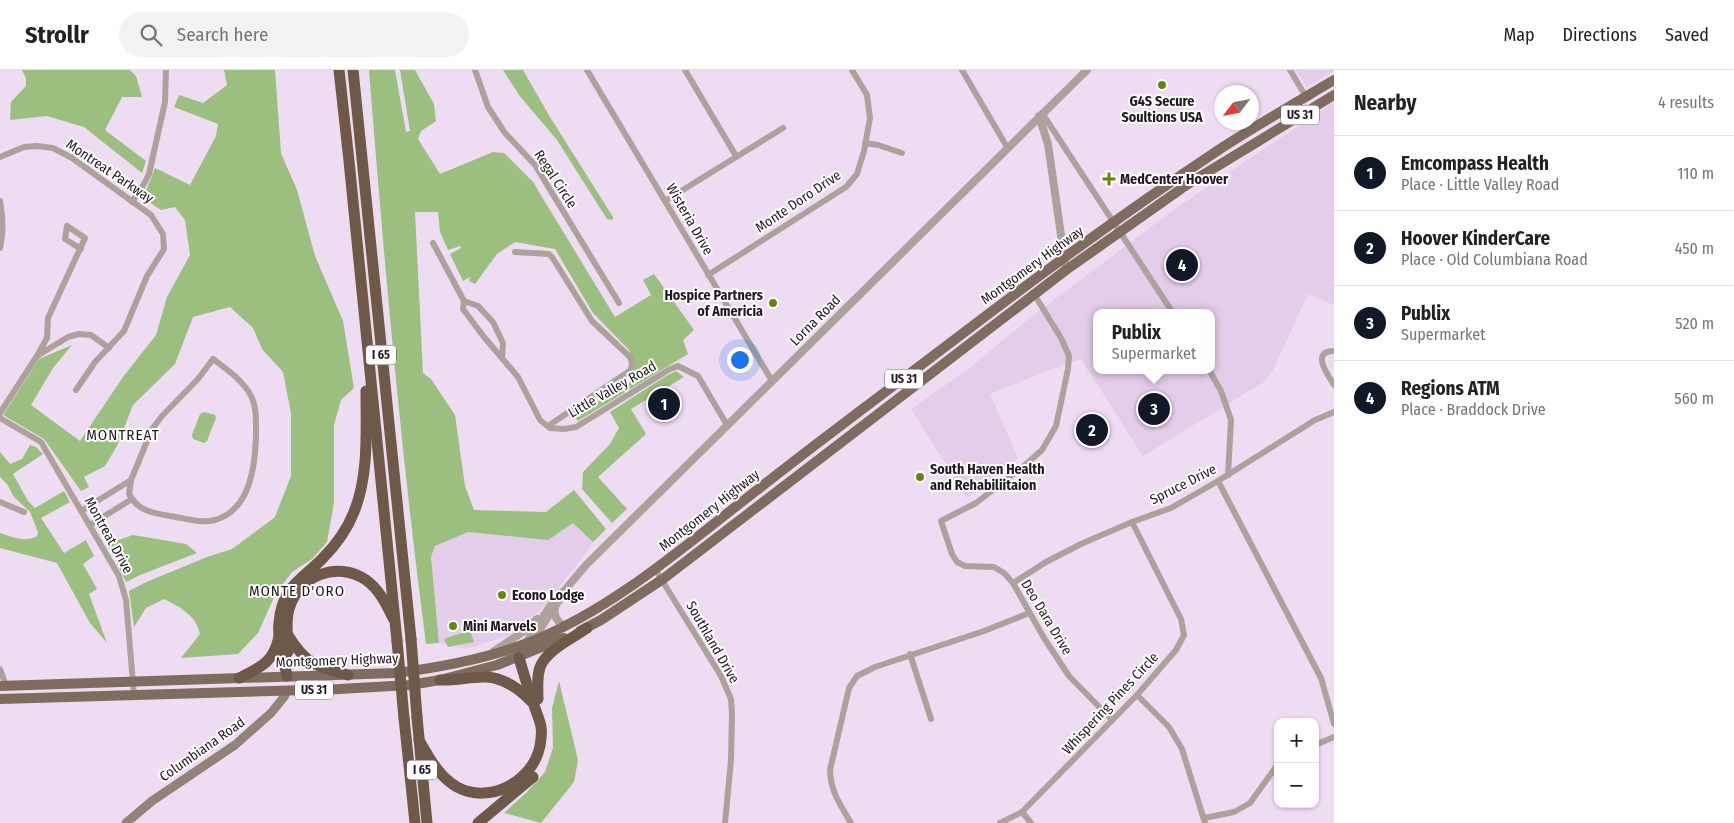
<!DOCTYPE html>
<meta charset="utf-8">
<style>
:root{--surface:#fff;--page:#f2f2f2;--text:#222;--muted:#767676;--line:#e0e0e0;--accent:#111827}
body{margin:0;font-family:"Fira Sans Condensed",sans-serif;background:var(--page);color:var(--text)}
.controls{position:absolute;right:15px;bottom:15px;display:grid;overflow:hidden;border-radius:10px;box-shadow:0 1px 4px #0004}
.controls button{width:45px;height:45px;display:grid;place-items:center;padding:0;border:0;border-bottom:1px solid var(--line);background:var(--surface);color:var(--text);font:25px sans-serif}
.compass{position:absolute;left:1214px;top:15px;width:45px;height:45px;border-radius:50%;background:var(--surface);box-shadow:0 1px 4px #0004;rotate:238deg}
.you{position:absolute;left:739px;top:289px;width:18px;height:18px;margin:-12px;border:4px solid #fff;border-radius:50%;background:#1a73e8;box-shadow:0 0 0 8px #1a73e833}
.badge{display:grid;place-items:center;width:32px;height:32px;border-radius:50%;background:var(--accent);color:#fff;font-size:16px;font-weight:700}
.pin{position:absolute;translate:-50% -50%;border:2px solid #fff;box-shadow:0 1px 5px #0006}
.popup{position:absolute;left:1093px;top:239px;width:122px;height:65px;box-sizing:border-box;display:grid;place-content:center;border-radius:10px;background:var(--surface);filter:drop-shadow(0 1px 4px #0005);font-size:16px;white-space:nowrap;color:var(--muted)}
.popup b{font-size:19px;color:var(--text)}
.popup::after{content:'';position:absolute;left:50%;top:100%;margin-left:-10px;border:10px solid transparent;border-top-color:var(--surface)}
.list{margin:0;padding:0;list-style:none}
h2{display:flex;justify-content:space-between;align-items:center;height:65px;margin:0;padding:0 20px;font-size:21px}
h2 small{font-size:16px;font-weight:400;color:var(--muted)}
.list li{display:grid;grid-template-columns:32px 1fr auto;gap:15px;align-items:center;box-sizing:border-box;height:75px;padding:0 20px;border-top:1px solid var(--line)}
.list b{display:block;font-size:19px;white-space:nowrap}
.list p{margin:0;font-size:16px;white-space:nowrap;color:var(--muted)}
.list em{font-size:16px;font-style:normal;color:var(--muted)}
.icon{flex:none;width:28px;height:28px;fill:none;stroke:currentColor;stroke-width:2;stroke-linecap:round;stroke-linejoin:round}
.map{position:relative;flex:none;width:1334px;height:753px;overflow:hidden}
header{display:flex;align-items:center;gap:30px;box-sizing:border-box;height:70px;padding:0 25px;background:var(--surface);border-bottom:1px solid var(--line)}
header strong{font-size:24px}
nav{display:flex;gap:28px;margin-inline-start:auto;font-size:18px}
.search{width:350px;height:45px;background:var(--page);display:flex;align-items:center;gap:12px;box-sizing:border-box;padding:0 18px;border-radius:28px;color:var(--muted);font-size:19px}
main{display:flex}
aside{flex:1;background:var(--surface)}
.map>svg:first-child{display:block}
</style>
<header>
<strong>Strollr</strong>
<div class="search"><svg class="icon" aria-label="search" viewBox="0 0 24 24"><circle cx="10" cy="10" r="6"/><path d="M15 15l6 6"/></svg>Search here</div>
<nav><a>Map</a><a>Directions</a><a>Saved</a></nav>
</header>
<main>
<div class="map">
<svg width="1334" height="753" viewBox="0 0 1334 753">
<rect width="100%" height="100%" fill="#eedcf3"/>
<g fill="#e4cdea" fill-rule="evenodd">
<path d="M1296,0H1334V1L1307,17Z"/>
<path d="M1334,32V235L1308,224L1273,300L1264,312L1143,386L1081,289L1057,297L990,324L1018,388L967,428L911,339L967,300L1031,247L1179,136ZM1096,243H1212V300H1096Z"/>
<path d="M573,452L593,472L583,487L544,536L514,564L466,579L439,573L431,487L435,476L468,462L548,470Z"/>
</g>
<g fill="#9bbf7e">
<path d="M22,0H130L136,6L142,27H122L105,60L146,91L142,103L84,57L47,46L10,50L11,32L26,16V8Z"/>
<path d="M224,0H275L281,83L297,120L315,186L343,251L354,318L341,330L334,355V433L327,472L312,489L292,502L276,523L258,563L238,584L181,588L200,564C196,545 180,537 164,529L146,538L134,557L129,521L144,513L207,487L232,479L275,447L291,406V343L283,302L262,279L253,258L230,237L193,247L175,294L133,335L117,376L105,396L84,407L89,417L81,421L44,369L3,345L39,289L72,275L53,298L31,335L80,371L123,307L156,265L167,227L190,185L185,150L175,137L161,140L143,128L155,98L190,115L216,66L218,54L174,37L179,25L203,33L227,15Z"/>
<path d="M369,0H395L406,62L410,61L400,0H415L434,34L436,51L421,61L418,69L440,104L493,82L504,83L533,112L615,247L651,225L643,210L654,204L694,260L683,270L688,284L578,351L574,346L637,308L629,280L593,243L555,179L515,172L497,184L475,214L469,211L470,207L463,211L450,184L461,178L460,176L448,180L440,162L438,142H415L423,303L431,309L455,345L465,416L474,440L546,442L574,420L606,459L593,472L573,453L548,470L468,462L435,476L431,487L439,573L426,574C401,383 384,191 369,0Z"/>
<path d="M503,0H523L550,47L613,147L612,150L607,149L557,70L519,25Z"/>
<path d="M676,301L684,307L631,339L646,364L598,407L627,439L612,453L582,419L583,402L610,374L619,358L610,342L666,306Z"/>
<path d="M204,342L215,345L216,348L207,371L204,373L193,369L192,365L200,344Z"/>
<path d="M30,375L36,377L43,384L13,404L28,431L35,438L64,421L70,432L41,448L64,483L86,470L94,486L83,494L97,519L89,524L107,573L90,553L57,493L0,478V463C12,467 26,473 37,466L38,462L30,442L14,427L7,414L0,407V382L10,394L22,389Z"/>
<path d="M133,465L186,474L197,483L140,505L126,512L107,474Z"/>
<path d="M470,560L474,572L448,577L444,569Z"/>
<path d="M559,611L578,690L574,712L541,753L504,743L526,723L545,702L553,678L552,638Z"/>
</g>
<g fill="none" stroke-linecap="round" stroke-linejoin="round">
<g stroke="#ada29b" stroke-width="6">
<path d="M475,0L488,37L505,63L535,95L619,233"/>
<path d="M587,0L772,311"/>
<path d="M685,0L736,86"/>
<path d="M962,0L1007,77"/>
<path d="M1290,0L1306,27"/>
<path d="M1042,43L1173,243"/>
<path d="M865,73L878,75L902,83"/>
<path d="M0,87L24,77L37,76L53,78L72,88L151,145L163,164L164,179L147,206L124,261L95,292L76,320"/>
<path d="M0,131C3,147 4,162 0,178"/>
<path d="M665,131L783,58"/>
<path d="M132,132L144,114L149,104L165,32L166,0"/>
<path d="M433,173L464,231L463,239L484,267L518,307L540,350L550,358L564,359L576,357L670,299L678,296L698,306L727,355"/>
<path d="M515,182L549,184L552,187L592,251L630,287L632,293L631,300L548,356"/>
<path d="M708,205L846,117L857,104L864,81L870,48L867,25L852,0"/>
<path d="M1034,224L1061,268L1069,286L1068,299L1056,356L1042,380L1025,395L976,433L941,451L952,484L957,492L965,496L994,497L1004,503L1013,513L1044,568L1069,606L1112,650"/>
<path d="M464,231L478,236L493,252L503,273L502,287"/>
<path d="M1334,281C1310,281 1328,305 1334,315"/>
<path d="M37,286L47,268L48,248L85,168L67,156L65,169L81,179"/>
<path d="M213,289C226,299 243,310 251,326C257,338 256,353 256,367C255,397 250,440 215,450C201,454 184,448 170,446C152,443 138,441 129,424L131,410L152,359L162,346L198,309Z"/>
<path d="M1209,300L1221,321L1231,350L1228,405"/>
<path d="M0,343L37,286L68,267L79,264L91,265L109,278"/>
<path d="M0,348L41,372L119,506L126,530L134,625"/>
<path d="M1218,411L1321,608L1334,654"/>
<path d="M0,432L24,442"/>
<path d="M81,441L131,410"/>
<path d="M90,455L132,429"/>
<path d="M655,499L721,606L731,629L732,644L731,690L725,753"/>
<path d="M1013,513L1046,492L1081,474L1132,452L1171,438L1218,411L1315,350L1334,342"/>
<path d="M910,584L931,649"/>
<path d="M0,599L6,616"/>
<path d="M1137,625L1169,657L1182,679L1205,753"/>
<path d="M1315,675L1334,667"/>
<path d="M1022,742L1031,753"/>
<path d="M1204,748L1234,742L1250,733L1278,694"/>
<path d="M851,753C840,734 831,723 830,700L849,618L857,606L875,597L984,561L1029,543"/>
<path d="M1000,753L1022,742L1137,625L1176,580L1184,565L1181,549L1132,452"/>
</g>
<g stroke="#ada29b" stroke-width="8">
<path d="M1039,46L1048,74L1066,200"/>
<path d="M555,537C554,547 556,550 564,556"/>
<path d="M536,565L561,527"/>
<path d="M526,573L556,527L564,521L586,495L1087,0"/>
<path d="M494,581L526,560L537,549"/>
</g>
<path stroke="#928378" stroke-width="9" d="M126,753L152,731L235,675L271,643L284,627L287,621"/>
<g stroke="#7f6c5f" stroke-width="10">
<path d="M580,561L601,550L663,509L1066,200L1188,114L1334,25"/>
<path d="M0,616L396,603C442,597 490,588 533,571C618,536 689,472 761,417C827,365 895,315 962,264C1047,199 1134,136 1223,77C1259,54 1297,32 1334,10"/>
<path d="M0,629L339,619L410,615L440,610L497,595L564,568"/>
</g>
<g stroke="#6e5949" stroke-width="11">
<path d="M339,0L349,91L397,571"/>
<path d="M353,0L411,569"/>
<path d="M288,565C305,594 318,597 348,605"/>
<path d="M288,582C288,568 285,552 289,539C298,506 337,490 366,510C379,519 386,534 393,548"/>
<path d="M287,606C284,589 277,570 279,553C282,517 299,512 322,489C335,476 347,460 354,442C369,405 366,361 366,321"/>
<path d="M239,608C261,597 273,593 279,567"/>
<path d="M440,610C456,611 472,606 487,607C504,608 519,619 531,631"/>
<path d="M538,629C538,618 536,603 542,593C551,578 573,568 587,558"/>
<path d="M417,647L427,753"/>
<path d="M404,648L415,753"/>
<path d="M419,670C429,687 438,706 457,717C490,735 533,711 540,676C541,670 542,662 541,657C540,650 536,642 534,635C528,619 524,604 519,588"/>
<path d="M478,753L533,707"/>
</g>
<g stroke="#6e5949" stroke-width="11">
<path d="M411,569L417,647"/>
<path d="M397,571L404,648"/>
</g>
</g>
<g fill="#61870b" stroke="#fff" stroke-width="2">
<circle cx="1162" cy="15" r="5"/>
<path d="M1106.5 101.5h5v5h5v5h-5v5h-5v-5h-5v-5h5z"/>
<circle cx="773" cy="233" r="5"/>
<circle cx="920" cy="407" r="5"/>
<circle cx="502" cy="525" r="5"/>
<circle cx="453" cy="556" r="5"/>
</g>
<g text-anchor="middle" stroke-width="4" stroke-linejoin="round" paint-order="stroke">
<g fill="#fff" stroke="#635e64" stroke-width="1">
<rect x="1281" y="35.5" width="38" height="19" rx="4"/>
<rect x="366" y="275.5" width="30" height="19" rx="4"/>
<rect x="885" y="299.5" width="38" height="19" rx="4"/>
<rect x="295" y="610.5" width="38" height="19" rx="4"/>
<rect x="407" y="690.5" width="30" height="19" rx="4"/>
</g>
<g font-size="12" font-weight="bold" fill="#201922">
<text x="1300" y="49">US 31</text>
<text x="381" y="289">I 65</text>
<text x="904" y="313">US 31</text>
<text x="314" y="624">US 31</text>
<text x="422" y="704">I 65</text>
</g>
<g font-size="14" font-weight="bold" fill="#201922" stroke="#fff" text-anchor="start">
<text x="1162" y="36" text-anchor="middle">G4S Secure<tspan x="1162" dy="16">Soultions USA</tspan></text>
<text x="1120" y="114">MedCenter Hoover</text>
<text x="763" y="230" text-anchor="end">Hospice Partners<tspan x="763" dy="16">of Americia</tspan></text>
<text x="930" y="404">South Haven Health<tspan x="930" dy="16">and Rehabiliitaion</tspan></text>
<text x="512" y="530">Econo Lodge</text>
<text x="463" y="561">Mini Marvels</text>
</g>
<g font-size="14" fill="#201922" stroke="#fff">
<text transform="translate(110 101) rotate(34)" y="5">Montreat Parkway</text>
<text transform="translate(556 109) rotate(57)" y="5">Regal Circle</text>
<text transform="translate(798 131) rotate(-34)" y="5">Monte Doro Drive</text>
<text transform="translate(690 149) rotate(60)" y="5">Wisteria Drive</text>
<text transform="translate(1032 195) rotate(-36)" y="5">Montgomery Highway</text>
<text transform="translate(815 250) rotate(-45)" y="5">Lorna Road</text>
<text transform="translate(612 319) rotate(-30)" y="5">Little Valley Road</text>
<text transform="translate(1183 414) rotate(-27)" y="5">Spruce Drive</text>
<text transform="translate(709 440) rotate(-38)" y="5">Montgomery Highway</text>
<text transform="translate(109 465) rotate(61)" y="5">Montreat Drive</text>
<text transform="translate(1047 547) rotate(59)" y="5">Deo Dara Drive</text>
<text transform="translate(713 572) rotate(60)" y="5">Southland Drive</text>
<text transform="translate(337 590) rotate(-2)" y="5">Montgomery Highway</text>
<text transform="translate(1110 633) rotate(-47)" y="5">Whispering Pines Circle</text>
<text transform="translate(202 679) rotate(-35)" y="5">Columbiana Road</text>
</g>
<g font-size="15" letter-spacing="1" fill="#201922" stroke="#fff">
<text x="123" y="370">MONTREAT</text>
<text x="297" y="526">MONTE D'ORO</text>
</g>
</g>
</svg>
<div class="controls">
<button>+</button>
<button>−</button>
</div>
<svg class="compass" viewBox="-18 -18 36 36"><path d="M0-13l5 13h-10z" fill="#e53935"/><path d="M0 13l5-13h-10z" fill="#767676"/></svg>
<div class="you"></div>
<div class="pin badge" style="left:664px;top:334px">1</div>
<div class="pin badge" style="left:1092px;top:360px">2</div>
<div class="pin badge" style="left:1154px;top:339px">3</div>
<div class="popup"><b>Publix</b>Supermarket</div>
<div class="pin badge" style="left:1182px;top:195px">4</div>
</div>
<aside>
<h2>Nearby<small>4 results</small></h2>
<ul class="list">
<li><span class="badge">1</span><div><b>Emcompass Health</b><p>Place · Little Valley Road</p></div><em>110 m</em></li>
<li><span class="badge">2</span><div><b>Hoover KinderCare</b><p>Place · Old Columbiana Road</p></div><em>450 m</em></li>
<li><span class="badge">3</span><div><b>Publix</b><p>Supermarket</p></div><em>520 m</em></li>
<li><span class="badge">4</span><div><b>Regions ATM</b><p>Place · Braddock Drive</p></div><em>560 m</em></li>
</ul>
</aside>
</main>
